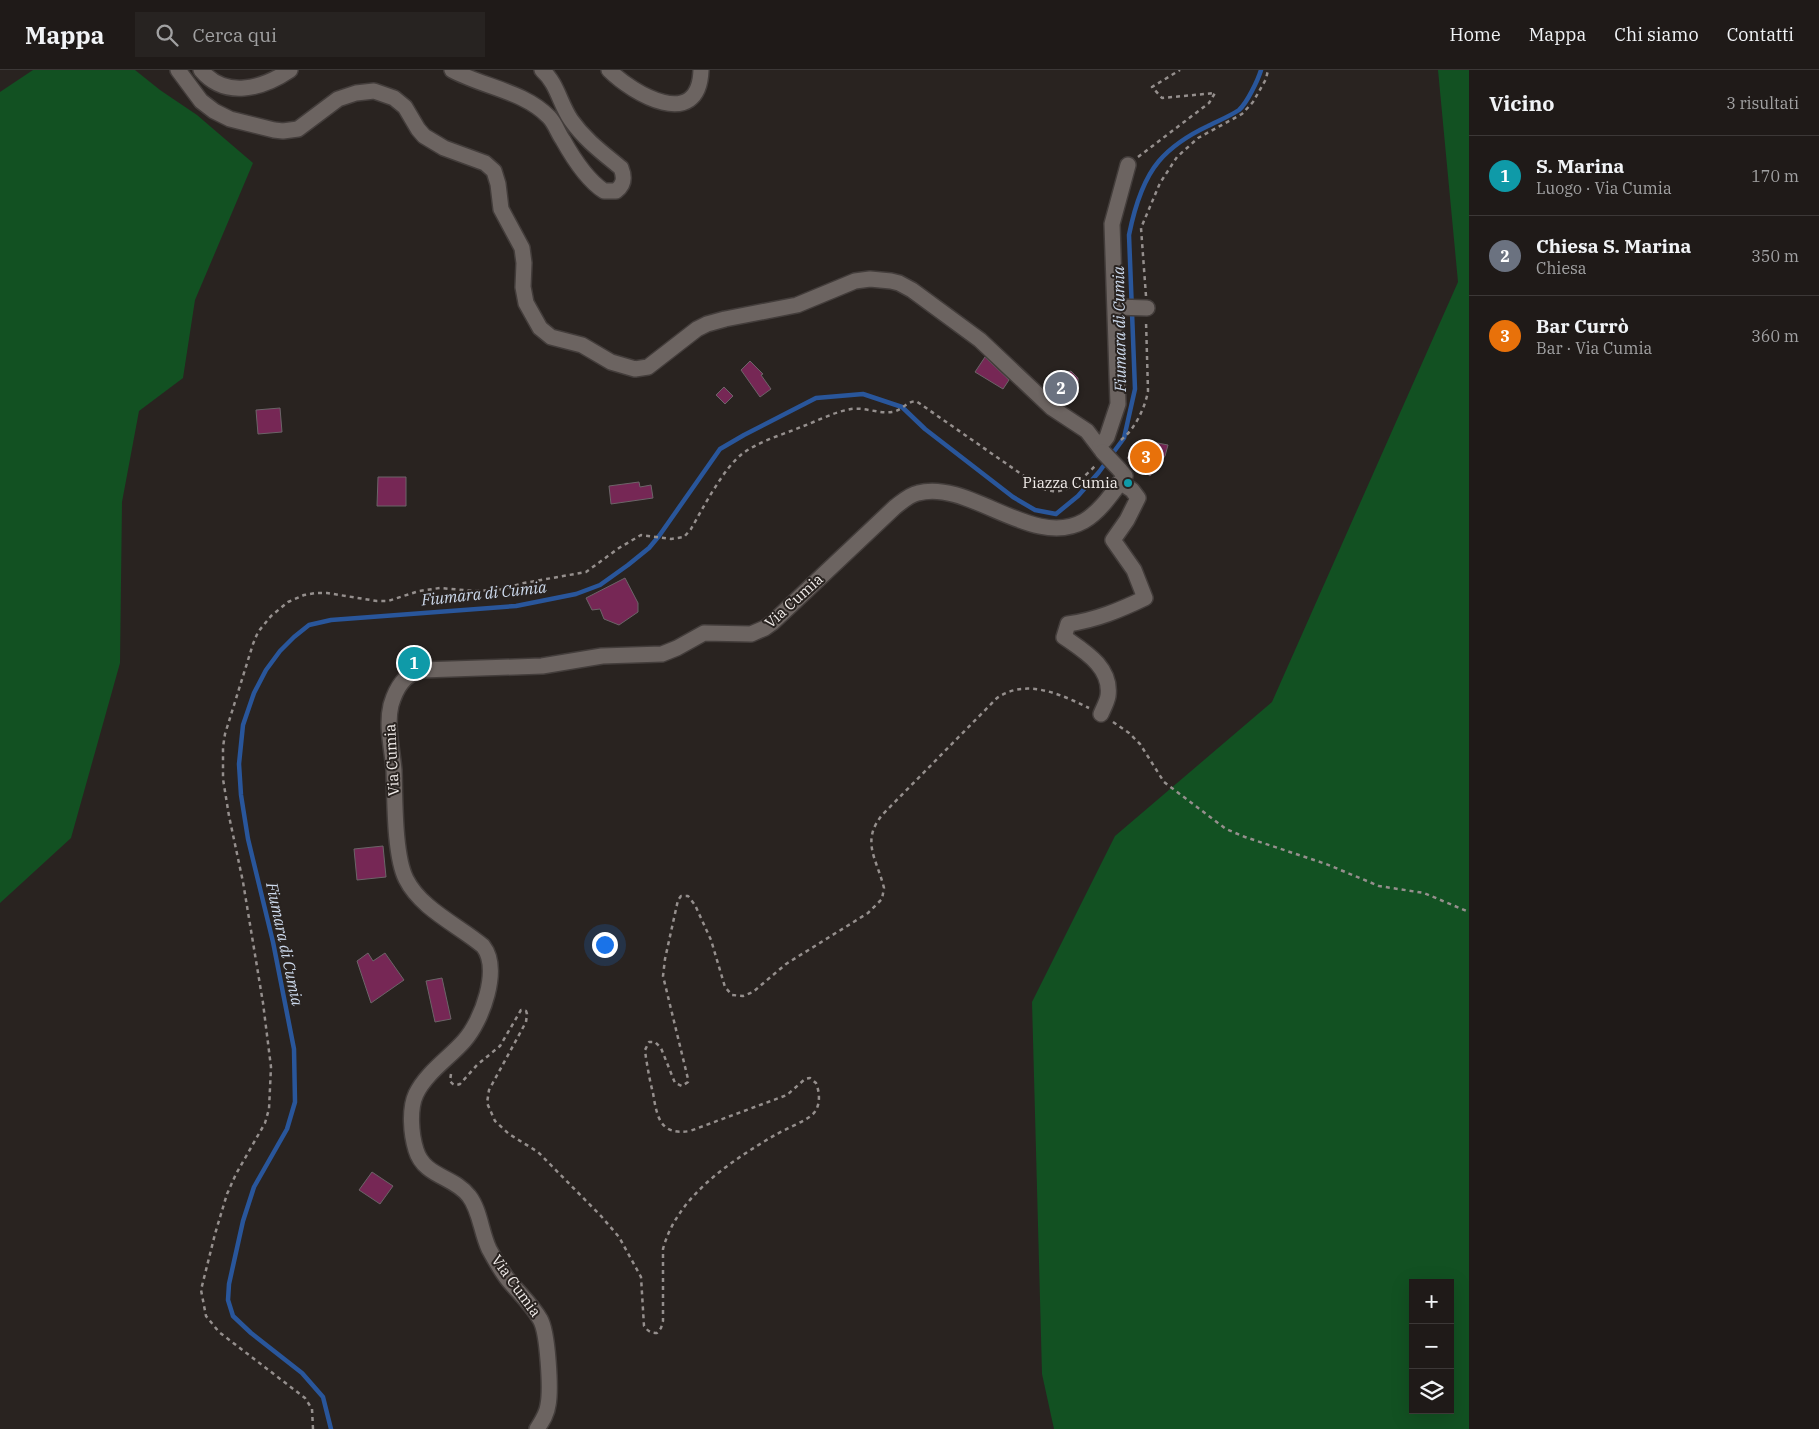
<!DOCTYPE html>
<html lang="it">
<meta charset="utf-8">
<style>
:root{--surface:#1f1a18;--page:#272321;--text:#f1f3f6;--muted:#a1a1a2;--line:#3c3837;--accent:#dd99f4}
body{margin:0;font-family:"IBM Plex Serif",serif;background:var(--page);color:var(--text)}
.controls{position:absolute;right:15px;bottom:15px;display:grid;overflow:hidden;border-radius:0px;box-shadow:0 5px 20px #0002}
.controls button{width:45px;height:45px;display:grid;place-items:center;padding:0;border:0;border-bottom:1px solid var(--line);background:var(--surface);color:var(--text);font:25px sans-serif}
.you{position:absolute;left:604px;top:874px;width:18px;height:18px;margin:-12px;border:4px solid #fff;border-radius:50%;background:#1a73e8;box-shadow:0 0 0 8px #1a73e833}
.badge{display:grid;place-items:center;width:32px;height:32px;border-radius:50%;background:var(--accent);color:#fff;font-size:16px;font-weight:700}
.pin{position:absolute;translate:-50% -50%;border:2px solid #fff;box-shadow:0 1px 5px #0006}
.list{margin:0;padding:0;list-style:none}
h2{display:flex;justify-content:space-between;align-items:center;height:65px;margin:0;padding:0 20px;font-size:21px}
h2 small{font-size:16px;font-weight:400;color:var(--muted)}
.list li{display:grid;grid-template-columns:32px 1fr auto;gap:15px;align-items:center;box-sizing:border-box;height:80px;padding:0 20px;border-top:1px solid var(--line)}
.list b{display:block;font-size:19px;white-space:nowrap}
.list p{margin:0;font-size:16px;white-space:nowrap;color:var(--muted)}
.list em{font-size:16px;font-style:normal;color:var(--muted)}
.icon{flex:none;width:28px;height:28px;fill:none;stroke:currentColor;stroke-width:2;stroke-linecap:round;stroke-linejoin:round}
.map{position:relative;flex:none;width:1469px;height:1359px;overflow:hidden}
header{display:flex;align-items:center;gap:30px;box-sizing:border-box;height:70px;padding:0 25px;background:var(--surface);border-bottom:1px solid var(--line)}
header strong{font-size:24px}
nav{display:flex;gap:28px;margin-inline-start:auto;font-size:18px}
.search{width:350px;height:45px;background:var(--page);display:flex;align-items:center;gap:12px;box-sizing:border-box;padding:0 18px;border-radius:0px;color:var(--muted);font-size:19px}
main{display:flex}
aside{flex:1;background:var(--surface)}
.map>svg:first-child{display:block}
</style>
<header>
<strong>Mappa</strong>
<div class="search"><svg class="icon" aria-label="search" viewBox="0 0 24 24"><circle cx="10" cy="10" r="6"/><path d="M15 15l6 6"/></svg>Cerca qui</div>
<nav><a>Home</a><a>Mappa</a><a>Chi siamo</a><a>Contatti</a></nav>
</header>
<main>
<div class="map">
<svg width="1469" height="1359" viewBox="0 0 1469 1359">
<rect width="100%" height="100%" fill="#292320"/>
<g fill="#125122" fill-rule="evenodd">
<path d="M33,0H135L160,20L197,45L253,93L195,230L183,308L139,341L122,432L120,593L71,768L0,833V22Z"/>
<path d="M1438,0H1469V1359H1054L1042,1304L1032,932L1115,766L1272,632L1458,212ZM1413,1213H1450V1340H1413Z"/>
</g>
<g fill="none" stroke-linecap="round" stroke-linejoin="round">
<path stroke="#29569b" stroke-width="4.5" d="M331,1359L323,1327L302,1303L251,1263L233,1246L228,1230L229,1214L243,1151L254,1117L287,1059L295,1032L294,979L273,872L248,769L241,725L239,694L243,655L254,623L266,600L280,581L294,567L309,555L331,550L516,536L576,524L600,515L628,495L649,478L659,466L720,379L744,365L816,328L863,324L902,337L925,359L1013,427L1035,440L1056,444L1078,426L1099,402L1124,368L1135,319L1129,165C1134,140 1142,111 1159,91C1171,77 1191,64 1208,56C1218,51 1230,46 1239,40C1247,33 1258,10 1261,0"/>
</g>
<g fill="#762755" stroke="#6c6468">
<path d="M985,287L1009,310L1003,319L975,302Z"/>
<path d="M750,291L763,304L761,305L771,319L760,327L741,300Z"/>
<path d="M1071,301L1078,308V314L1073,322L1061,333L1046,320L1059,304Z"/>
<path d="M724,317L733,326L725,334L716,325Z"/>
<path d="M280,338L282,362L258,364L256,340Z"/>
<path d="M1142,370L1168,375L1165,386L1150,406L1127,388Z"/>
<path d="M378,407H406V436H377Z"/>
<path d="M639,412L640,417L651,415L653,428L611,434L609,416Z"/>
<path d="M625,508L638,533V542L619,555L604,549L600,539L592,540L586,528Z"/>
<path d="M383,776L386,807L357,810L354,779Z"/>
<path d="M368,883L373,891L385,883L404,910L371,933L357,891Z"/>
<path d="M442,908L451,949L435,952L426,911Z"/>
<path d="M372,1102L393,1116L380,1134L359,1120Z"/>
</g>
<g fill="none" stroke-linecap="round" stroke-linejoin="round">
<defs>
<g id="street">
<path d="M178,0L201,31L214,41L230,49L274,60L283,61L298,59L338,29L356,23L374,21L394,28L405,37L418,59L424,66L444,78L485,93L494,101L498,114L501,139L522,178L524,193L523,217L526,233L540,258L551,267L582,275L611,292L635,299L648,297L697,259L707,254L725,249L797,235L855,211L870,209L891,211L899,213L912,220L980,270L1052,338L1087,361L1103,382"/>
<path d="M201,0C225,29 262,19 290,0"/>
<path d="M452,0C483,17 524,21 549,47C555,53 558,63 563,70C573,88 587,110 604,121H616C624,115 625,108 621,98C603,83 585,70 571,50C560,34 557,13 542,0"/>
<path d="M609,0C633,24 699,62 701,0"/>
<path d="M1116,237L1147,238"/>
<path d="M1100,376L1107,367L1118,334L1112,154L1128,95"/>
<path d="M1101,644C1103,639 1107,632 1108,626C1112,597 1084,581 1064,567L1068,554C1096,550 1120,540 1145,528L1134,500L1113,470L1127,450L1138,428L1132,420L1120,412"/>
<path d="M537,1359C542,1351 547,1344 548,1335C551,1320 548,1262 540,1249C532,1235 519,1223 509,1211C501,1201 495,1190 489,1179C481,1162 480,1140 469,1126C454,1106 424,1107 416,1080C411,1064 409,1039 416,1024C426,1003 449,988 464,971C482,951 501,899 483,876C458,855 421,839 406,809C394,785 395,728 394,700C392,678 386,656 391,635C396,618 404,604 422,600L542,596L602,586L662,584L677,578L704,563L751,564L765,558L772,553L895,437C903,431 909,425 918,423C969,409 1033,480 1084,451C1101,441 1113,422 1125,406L1119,399"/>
</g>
</defs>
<use href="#street" stroke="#433d3b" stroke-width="18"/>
<g stroke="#958f8d" stroke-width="2.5" stroke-dasharray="4 4" stroke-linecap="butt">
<path d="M1138,87L1209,33L1215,23L1162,28L1152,17L1180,0"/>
<path d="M1146,226L1141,158L1160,113L1177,87L1198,68L1242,44L1253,32L1266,9L1268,0"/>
<path d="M1121,370C1135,359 1145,338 1148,321L1146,251"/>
<path d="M1113,652L1129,663L1140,674L1164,712L1226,759L1245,767L1326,794L1379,816L1424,823L1469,842"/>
<path d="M451,1004L450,1011C453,1015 455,1016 460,1014L477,995L500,976L521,940L526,941L527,944L526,952L489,1020L487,1033L495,1051L509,1064L538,1082L601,1146L619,1167L641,1207L644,1256C648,1261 650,1263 657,1263L661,1258L663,1251V1179C677,1126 731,1091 775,1065C784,1060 807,1050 812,1045C821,1037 820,1023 816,1013L810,1008L805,1009L787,1025L690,1061C660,1066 657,1047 653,1023C650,1012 648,1000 646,988L645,980L649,972H655L661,978L675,1013L682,1016L688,1012V1009L663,906L665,889L678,830L681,826H688L695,835L711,870L725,917L732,925L743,926L753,922L786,894L868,843L882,829L884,818C877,789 860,771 883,744L997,628C1026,608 1060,624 1089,638"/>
<path d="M313,1359L312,1339L305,1328L219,1262L206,1246L201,1220L215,1164L227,1124L236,1104L265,1053L269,1039L271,997L263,933L243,812L229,746L223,709V677L225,664L253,574L258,562L271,546L288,532L304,525L316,523H327L377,531H388L419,521L440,518L474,521L499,520L524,513L586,502L619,478L641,465L671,469L684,467L691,459C703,438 723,399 742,384C759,371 782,365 801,357C817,351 834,342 851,339C865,337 879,344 892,342C901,341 906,332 916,331L1037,415C1041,417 1046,421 1052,421C1068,424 1086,405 1096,395"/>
</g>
<use href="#street" stroke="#6c6461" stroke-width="15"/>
<defs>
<path id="street-bridge" d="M1103,382L1119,399"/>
</defs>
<use href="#street-bridge" stroke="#433d3b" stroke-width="18" stroke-linecap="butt"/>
<use href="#street-bridge" stroke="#6c6461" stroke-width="15"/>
</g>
<circle fill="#0f9aa8" stroke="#292320" stroke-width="2" cx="1128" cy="413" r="5"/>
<g text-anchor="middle" stroke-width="4" stroke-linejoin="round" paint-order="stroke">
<g font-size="15" fill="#f1ecea" stroke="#292320" text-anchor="end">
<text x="1118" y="418">Piazza Cumia</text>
</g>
<g font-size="15" fill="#f1ecea" stroke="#292320">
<text transform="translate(794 531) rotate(-42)" y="5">Via Cumia</text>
<text transform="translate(392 690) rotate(-93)" y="5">Via Cumia</text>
<text transform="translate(516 1216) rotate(54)" y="5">Via Cumia</text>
</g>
<g font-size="16" font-style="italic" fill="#ccd9ec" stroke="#292320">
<text transform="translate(1119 259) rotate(-91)" y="6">Fiumara di Cumia</text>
<text transform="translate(484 523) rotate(-6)" y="6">Fiumara di Cumia</text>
<text transform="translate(285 874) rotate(78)" y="6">Fiumara di Cumia</text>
</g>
</g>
</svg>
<div class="controls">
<button>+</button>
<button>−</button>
<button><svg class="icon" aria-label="layers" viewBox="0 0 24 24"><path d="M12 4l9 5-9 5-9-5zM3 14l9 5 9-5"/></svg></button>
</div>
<div class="you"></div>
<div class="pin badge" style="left:414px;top:593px;background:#0f9aa8">1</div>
<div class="pin badge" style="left:1061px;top:318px;background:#6b7280">2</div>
<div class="pin badge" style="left:1146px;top:387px;background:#e8710a">3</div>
</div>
<aside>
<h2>Vicino<small>3 risultati</small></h2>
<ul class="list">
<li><span class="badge" style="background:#0f9aa8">1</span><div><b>S. Marina</b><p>Luogo · Via Cumia</p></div><em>170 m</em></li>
<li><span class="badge" style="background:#6b7280">2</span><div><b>Chiesa S. Marina</b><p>Chiesa</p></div><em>350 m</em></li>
<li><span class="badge" style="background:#e8710a">3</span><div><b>Bar Currò</b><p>Bar · Via Cumia</p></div><em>360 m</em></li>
</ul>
</aside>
</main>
